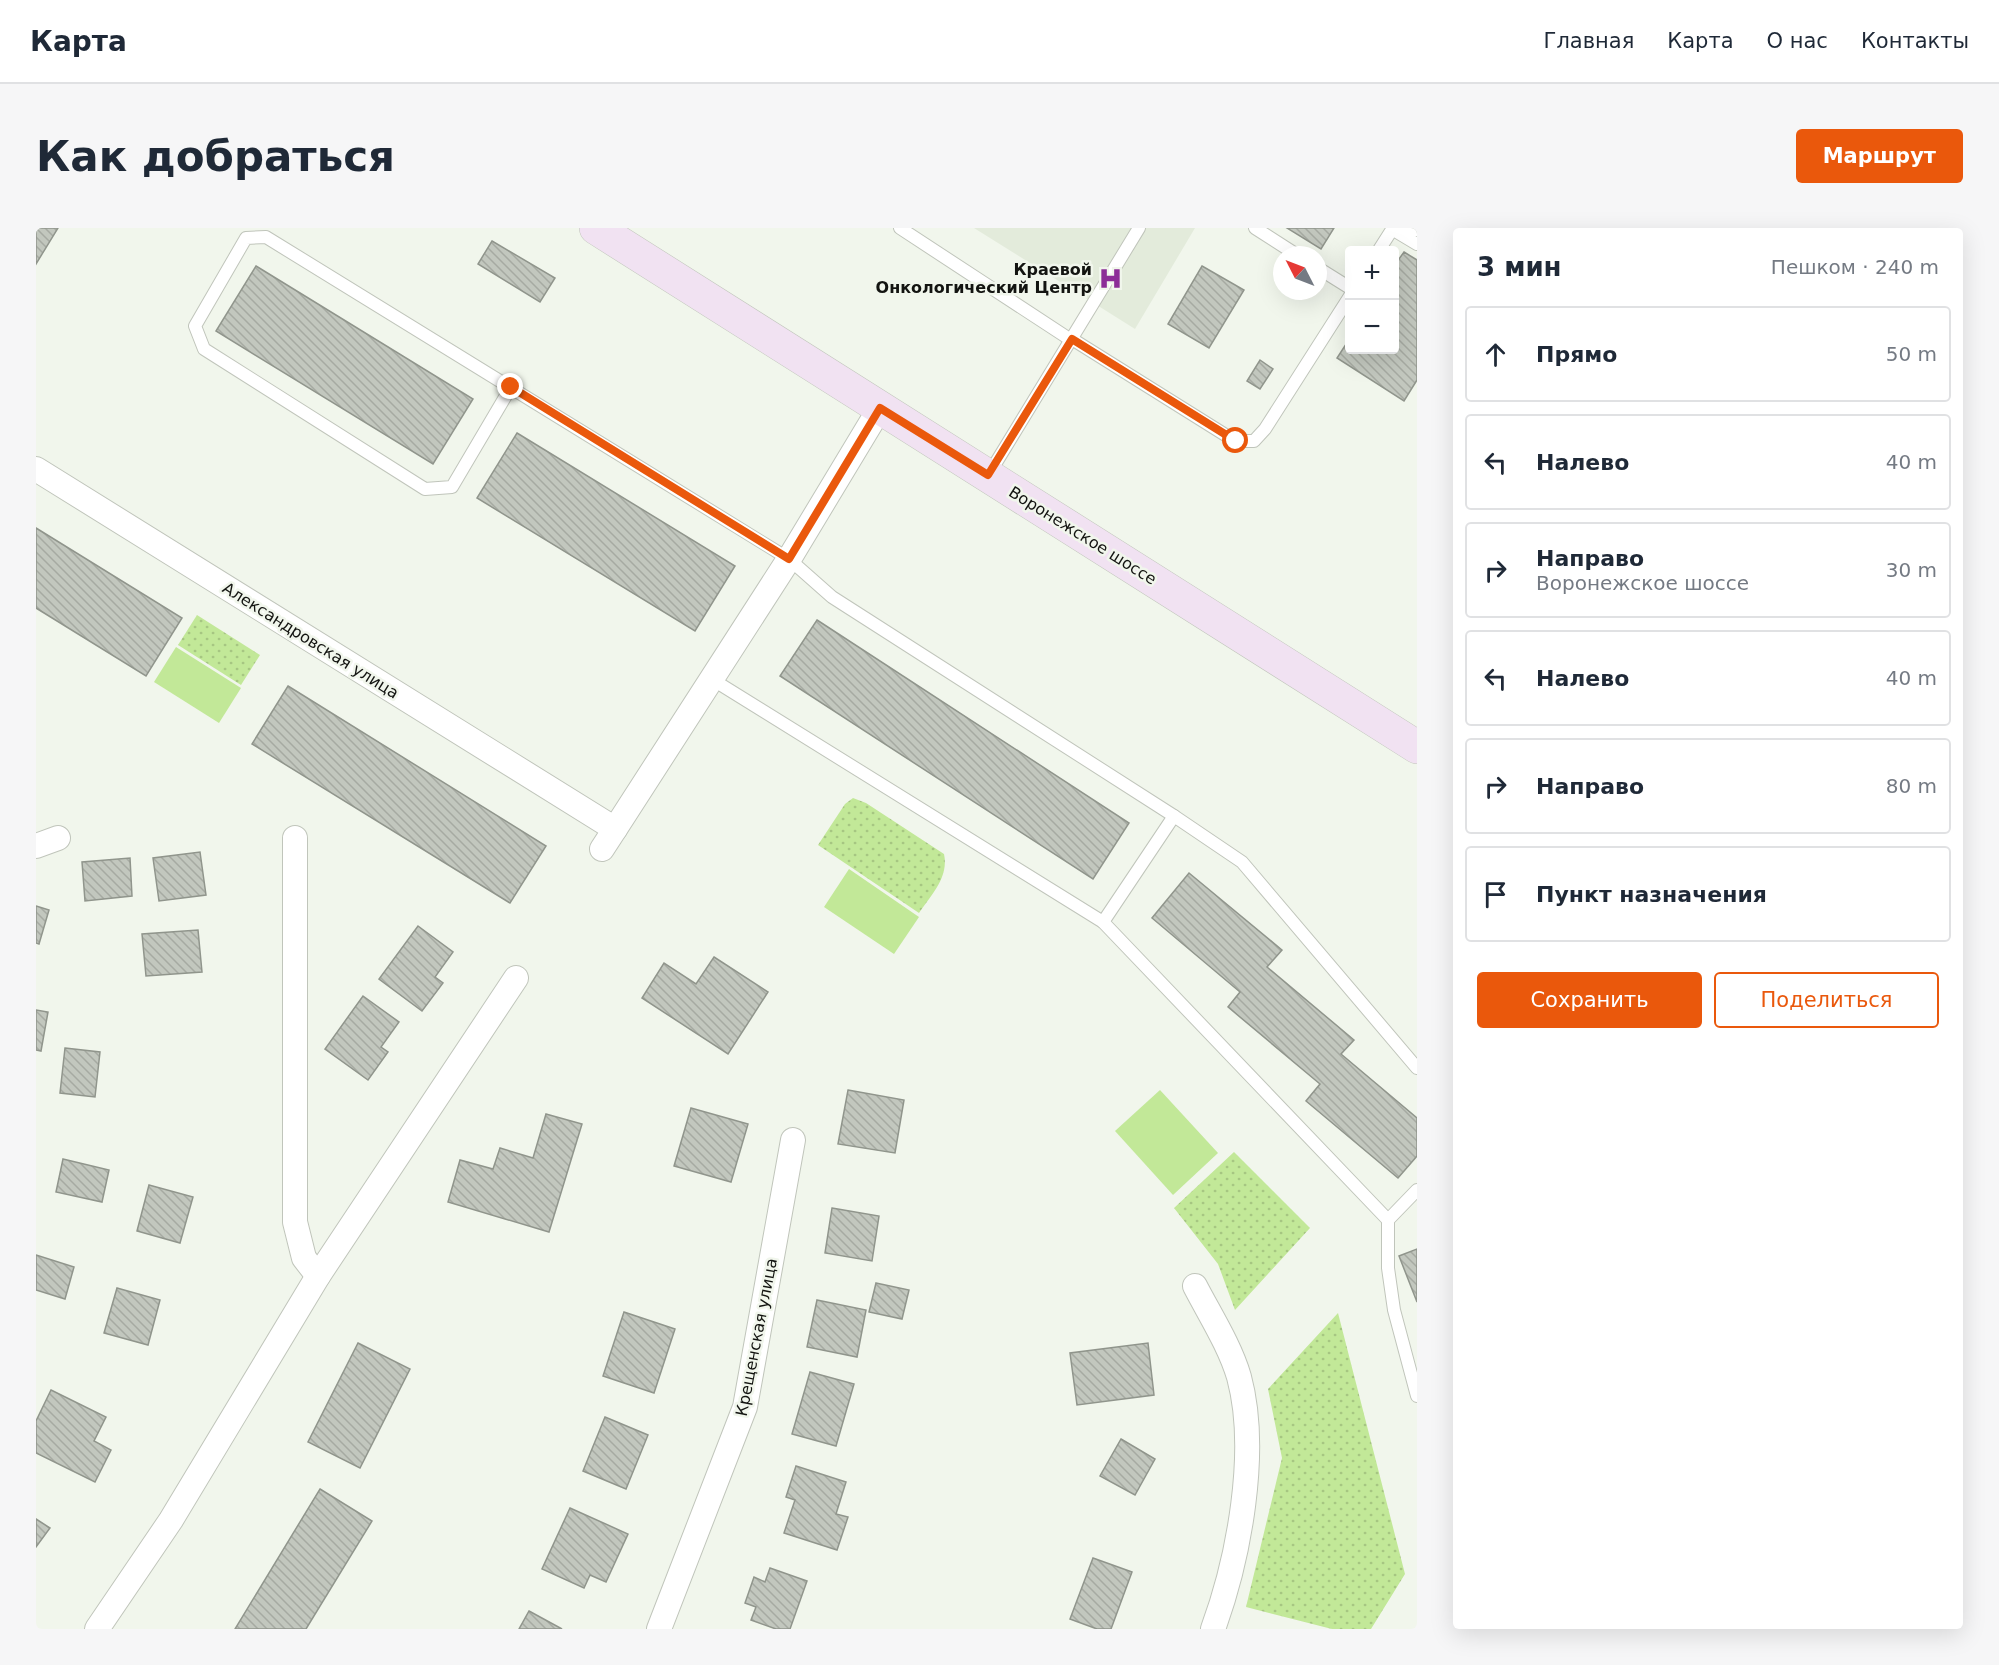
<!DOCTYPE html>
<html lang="ru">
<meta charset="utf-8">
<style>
:root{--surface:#fff;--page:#f6f6f7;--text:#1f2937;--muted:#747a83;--line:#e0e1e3;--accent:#ea580c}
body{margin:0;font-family:"DejaVu Sans",sans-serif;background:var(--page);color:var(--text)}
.controls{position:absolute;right:18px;top:18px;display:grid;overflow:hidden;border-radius:6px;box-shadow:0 6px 24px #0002}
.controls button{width:54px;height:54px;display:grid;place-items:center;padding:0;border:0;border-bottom:2px solid var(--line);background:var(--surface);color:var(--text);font:30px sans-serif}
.compass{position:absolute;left:1237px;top:18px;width:54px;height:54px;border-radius:50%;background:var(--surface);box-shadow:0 6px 24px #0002;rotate:312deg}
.stop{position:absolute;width:18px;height:18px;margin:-14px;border:4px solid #ea580c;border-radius:50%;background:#fff}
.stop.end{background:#ea580c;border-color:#fff;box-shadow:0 2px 6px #0008}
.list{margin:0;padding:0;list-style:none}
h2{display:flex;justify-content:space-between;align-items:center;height:78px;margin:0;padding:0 24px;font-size:26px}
h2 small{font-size:20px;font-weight:400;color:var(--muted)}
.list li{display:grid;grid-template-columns:39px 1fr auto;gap:18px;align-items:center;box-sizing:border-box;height:96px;margin:0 12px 12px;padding:0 12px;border:2px solid var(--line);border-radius:6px}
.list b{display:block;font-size:22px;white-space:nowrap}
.list p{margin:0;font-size:20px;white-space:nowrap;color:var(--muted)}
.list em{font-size:20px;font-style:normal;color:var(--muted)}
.actions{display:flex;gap:12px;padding:18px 24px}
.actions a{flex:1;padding:14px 0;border:2px solid var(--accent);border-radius:6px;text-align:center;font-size:21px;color:var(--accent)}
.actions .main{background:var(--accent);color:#fff}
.icon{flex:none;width:33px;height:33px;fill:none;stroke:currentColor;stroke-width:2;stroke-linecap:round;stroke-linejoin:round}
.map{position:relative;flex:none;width:1381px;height:1401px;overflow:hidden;border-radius:6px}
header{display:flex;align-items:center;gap:36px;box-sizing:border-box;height:84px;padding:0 30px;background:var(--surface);border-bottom:2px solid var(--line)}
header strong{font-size:28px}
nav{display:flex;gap:33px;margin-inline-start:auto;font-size:21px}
.intro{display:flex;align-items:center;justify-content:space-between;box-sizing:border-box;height:144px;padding:0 36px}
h1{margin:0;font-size:42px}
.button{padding:15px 27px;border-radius:6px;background:var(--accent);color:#fff;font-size:21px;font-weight:700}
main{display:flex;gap:36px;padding:0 36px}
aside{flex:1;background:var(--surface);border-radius:6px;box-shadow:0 6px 24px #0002}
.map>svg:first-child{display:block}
</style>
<header>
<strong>Карта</strong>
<nav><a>Главная</a><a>Карта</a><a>О нас</a><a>Контакты</a></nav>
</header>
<div class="intro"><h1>Как добраться</h1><a class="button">Маршрут</a></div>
<main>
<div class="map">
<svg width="1381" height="1401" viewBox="0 0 1381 1401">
<defs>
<pattern id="park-dots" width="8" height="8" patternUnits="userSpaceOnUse" patternTransform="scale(1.5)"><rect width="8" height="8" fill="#c2e898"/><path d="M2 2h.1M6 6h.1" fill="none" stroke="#a6c682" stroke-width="1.8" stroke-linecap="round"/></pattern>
<pattern id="building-back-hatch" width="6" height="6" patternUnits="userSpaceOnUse" patternTransform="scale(1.5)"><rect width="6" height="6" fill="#c2c7be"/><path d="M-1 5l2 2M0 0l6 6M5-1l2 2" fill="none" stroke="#a6aaa2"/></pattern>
</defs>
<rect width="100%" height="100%" fill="#f1f6ec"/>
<path fill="#e3ebdb" d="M938,0H1159L1099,101Z"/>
<g fill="url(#park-dots)">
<path d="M161,387L224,427L205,457L142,417Z"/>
<path d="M817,570L830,575L908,626C913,649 896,666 883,685L782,617L809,576Z"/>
<path d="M1198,924L1274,1000L1199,1082L1182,1036L1138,980Z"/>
<path d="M1302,1085L1369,1346L1335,1401H1296L1210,1379L1246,1230L1232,1161Z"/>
</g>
<g fill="#c2e898">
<path d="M140,419L205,460L183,495L118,454Z"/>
<path d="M813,641L883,689L858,726L788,679Z"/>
<path d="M1124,862L1182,925L1137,967L1079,903Z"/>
</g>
<g fill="url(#building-back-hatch)" stroke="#90958c" stroke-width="1.5">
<path d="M0,0H22L0,36Z"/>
<path d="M1251,0H1298L1285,21Z"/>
<path d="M456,13L519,50L504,74L442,36Z"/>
<path d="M1368,24L1381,32V152L1368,173L1301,130L1314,110V122H1358V38Z"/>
<path d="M220,38L437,171L397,236L180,103Z"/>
<path d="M1166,38L1208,62L1173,120L1132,96Z"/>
<path d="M1224,132L1237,141L1224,161L1211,153Z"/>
<path d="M481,205L699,338L659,403L441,270Z"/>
<path d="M0,300L146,390L110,448L0,380Z"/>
<path d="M781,392L1093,595L1057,651L744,448Z"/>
<path d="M252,458L510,618L474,675L216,516Z"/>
<path d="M164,624L170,667L123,673L117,630Z"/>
<path d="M94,630L96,668L49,673L46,634Z"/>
<path d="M1153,645L1246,722L1231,739L1318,812L1305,826L1381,890V928L1362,950L1270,873L1284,856L1192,779L1204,764L1116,690Z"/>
<path d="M0,678L13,682L3,716L0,715Z"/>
<path d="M382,698L417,724L399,749L407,755L386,783L343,751Z"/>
<path d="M162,702L166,744L110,748L106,706Z"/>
<path d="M678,729L732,764L692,826L606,770L628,735L660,756Z"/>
<path d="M327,768L363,794L345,819L352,824L332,852L289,821Z"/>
<path d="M0,782L12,784L5,823L0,822Z"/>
<path d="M29,820L64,824L59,869L24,865Z"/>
<path d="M812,862L868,872L859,925L802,916Z"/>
<path d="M655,880L712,896L695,954L638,938Z"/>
<path d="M510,886L546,896L513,1004L412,974L424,932L457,941L464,920L497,930Z"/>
<path d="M27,931L73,942L66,974L20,964Z"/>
<path d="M113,957L157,969L144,1015L101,1003Z"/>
<path d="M796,980L843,988L836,1033L789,1025Z"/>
<path d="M1381,1021V1074L1363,1028Z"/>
<path d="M0,1027L38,1039L29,1071L0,1062Z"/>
<path d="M840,1055L873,1062L866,1091L833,1084Z"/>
<path d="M81,1060L124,1072L112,1117L68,1105Z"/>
<path d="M781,1072L830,1082L821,1129L771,1119Z"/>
<path d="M588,1084L639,1101L618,1165L567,1148Z"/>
<path d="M322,1115L374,1141L324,1240L272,1214Z"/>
<path d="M1112,1115L1118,1167L1041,1177L1034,1125Z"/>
<path d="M774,1144L818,1156L800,1218L756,1206Z"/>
<path d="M15,1162L70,1189L58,1213L75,1222L59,1254L0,1225V1193Z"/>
<path d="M569,1189L612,1207L590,1261L547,1243Z"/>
<path d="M1085,1211L1119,1231L1099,1267L1064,1248Z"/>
<path d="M760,1238L810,1254L800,1286L812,1289L801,1322L748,1305L759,1272L750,1269Z"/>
<path d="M284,1261L336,1293L270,1401H199Z"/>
<path d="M534,1280L592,1306L570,1354L554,1347L548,1360L506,1341Z"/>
<path d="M0,1291L14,1300L0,1319Z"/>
<path d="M1057,1330L1096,1344L1075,1401H1061L1034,1391Z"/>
<path d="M734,1340L771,1353L754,1401H740L715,1392L720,1379L709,1375L718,1349L729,1354Z"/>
<path d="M493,1383L526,1401H483Z"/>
</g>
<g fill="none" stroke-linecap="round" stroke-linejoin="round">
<defs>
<g id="service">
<path d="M864,0L1035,112"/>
<path d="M1219,0L1261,27"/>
<path d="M1381,2L1356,1L1381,16"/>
<path d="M1343,22L1357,0"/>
<path d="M1282,40L1314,60"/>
<path d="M1036,111L1199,213H1218L1229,201L1314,68"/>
<path d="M475,159L416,259L389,261L168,121L159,98L210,10L230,9L753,331L796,369L1138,588"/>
<path d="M953,246L1103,0"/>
<path d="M674,450L1067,694L1138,588L1206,634L1381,840"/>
<path d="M1067,694L1352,992V1040L1358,1082L1381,1168"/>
<path d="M1352,992L1381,962"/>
</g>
<g id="minor">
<path d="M0,241L579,601L753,331L844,180"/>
<path d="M259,610V994L268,1030L282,1048"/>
<path d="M0,618L22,610"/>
<path d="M566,621L579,601"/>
<path d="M1159,1058C1174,1087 1194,1118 1203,1149C1223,1223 1203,1330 1177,1401"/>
<path d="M61,1401L135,1292L282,1048L480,750"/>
<path d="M623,1401L709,1179L757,912"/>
</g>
<path id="secondary" d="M560,0L1381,519"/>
</defs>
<use href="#service" stroke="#c0c5bb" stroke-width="14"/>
<use href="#minor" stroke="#c0c5bb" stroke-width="26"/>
<use href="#secondary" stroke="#c0c5bb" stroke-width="34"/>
<use href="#service" stroke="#fff" stroke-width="12"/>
<use href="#minor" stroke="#fff" stroke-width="24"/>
<use href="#secondary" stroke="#f1e2f2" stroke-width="33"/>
</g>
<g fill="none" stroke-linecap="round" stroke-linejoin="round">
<path stroke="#ea580c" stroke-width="8" d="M475,159L753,331L844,180L952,247L1036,111L1200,213"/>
</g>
<defs>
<symbol id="hospital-bare" viewBox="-9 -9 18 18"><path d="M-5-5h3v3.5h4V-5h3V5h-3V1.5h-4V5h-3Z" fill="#8c2d97" stroke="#f1f6ec" stroke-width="2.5" paint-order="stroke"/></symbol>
</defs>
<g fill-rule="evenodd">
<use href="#hospital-bare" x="1058" y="34" width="33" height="33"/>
</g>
<g text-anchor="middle" stroke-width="5" stroke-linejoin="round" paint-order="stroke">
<g font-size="16" font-weight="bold" fill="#131411" stroke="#f1f6ec" text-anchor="end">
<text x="1056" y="47">Краевой<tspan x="1056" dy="18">Онкологический Центр</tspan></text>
</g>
<g font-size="16" fill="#131411" stroke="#f1f6ec">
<text transform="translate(1047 307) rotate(32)" y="6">Воронежское шоссе</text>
<text transform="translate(275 412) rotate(32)" y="6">Александровская улица</text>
<text transform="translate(720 1109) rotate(-79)" y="6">Крещенская улица</text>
</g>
</g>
</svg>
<div class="controls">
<button>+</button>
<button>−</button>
</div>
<svg class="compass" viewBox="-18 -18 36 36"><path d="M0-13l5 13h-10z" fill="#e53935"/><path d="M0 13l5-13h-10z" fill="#747a83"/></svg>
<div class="stop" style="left:1200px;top:213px"></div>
<div class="stop end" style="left:475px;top:159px"></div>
</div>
<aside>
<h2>3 мин<small>Пешком · 240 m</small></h2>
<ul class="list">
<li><svg class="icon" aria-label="ahead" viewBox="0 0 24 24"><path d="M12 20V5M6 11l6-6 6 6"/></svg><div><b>Прямо</b></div><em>50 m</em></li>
<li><svg class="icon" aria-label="left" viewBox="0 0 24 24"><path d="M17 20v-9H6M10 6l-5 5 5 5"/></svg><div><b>Налево</b></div><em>40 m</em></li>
<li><svg class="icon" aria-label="right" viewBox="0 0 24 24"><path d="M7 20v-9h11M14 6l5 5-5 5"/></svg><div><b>Направо</b><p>Воронежское шоссе</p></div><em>30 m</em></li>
<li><svg class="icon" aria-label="left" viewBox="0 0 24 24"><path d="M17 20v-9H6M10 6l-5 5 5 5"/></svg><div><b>Налево</b></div><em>40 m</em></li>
<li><svg class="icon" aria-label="right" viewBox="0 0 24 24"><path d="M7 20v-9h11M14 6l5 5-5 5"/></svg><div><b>Направо</b></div><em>80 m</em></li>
<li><svg class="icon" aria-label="arrive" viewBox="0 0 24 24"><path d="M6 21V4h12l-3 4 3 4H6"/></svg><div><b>Пункт назначения</b></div></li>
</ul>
<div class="actions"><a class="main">Сохранить</a><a>Поделиться</a></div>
</aside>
</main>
